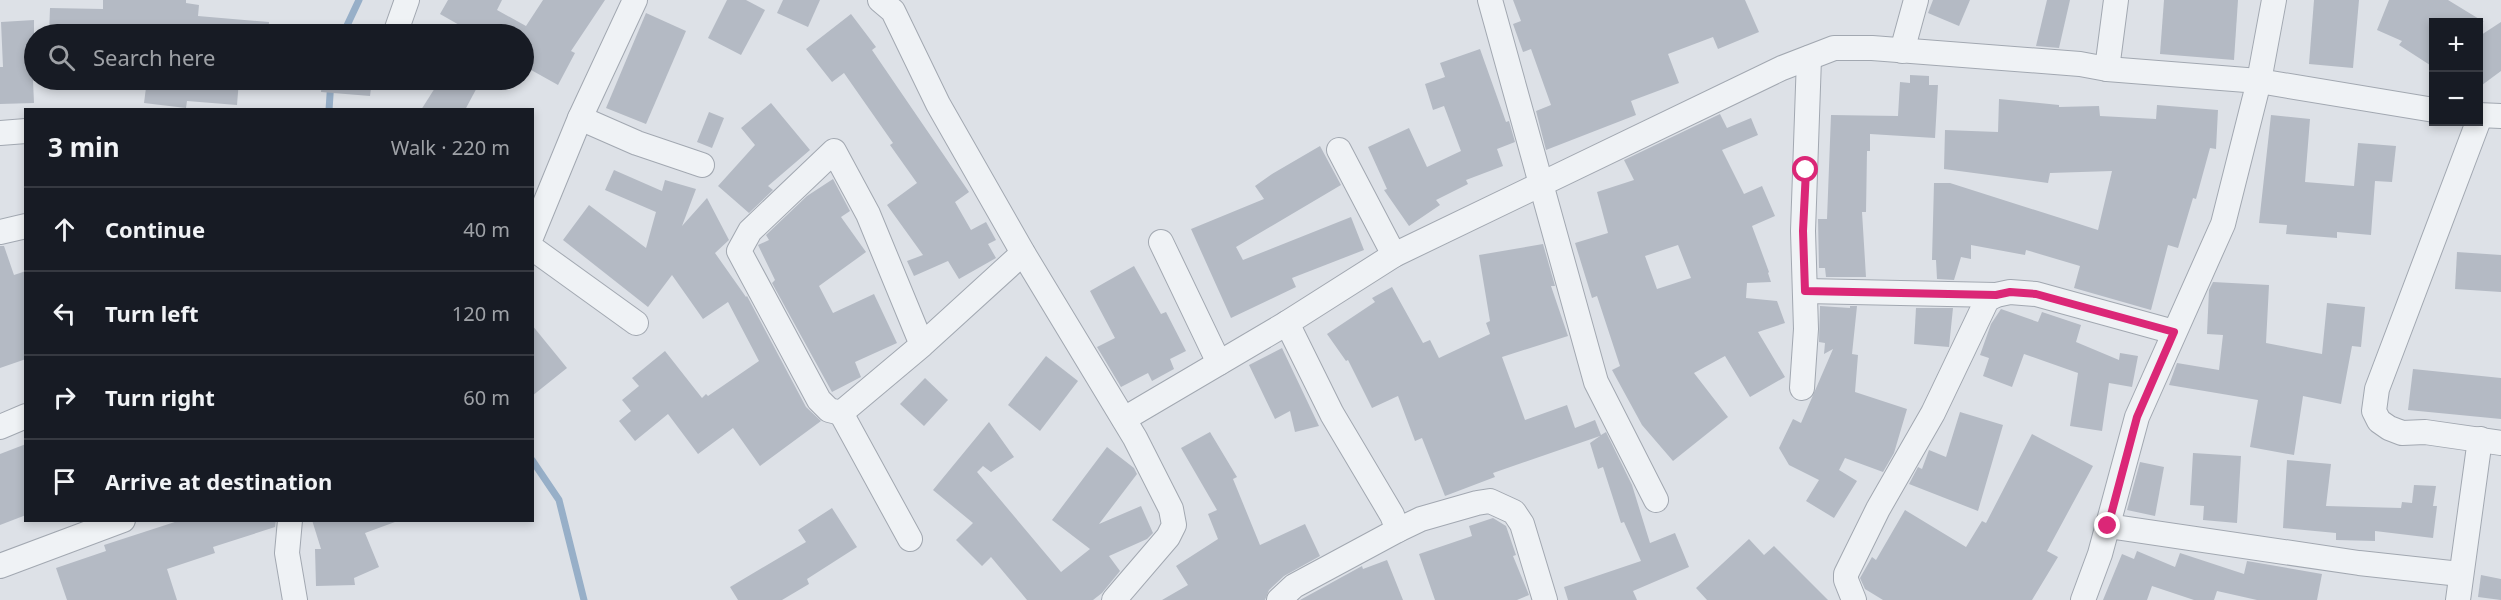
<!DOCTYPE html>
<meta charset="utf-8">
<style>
:root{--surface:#171b24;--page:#20242c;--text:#f1f3f6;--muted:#9ea1a6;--line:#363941}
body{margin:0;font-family:"Noto Sans",sans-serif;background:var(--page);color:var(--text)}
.controls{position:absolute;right:18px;top:18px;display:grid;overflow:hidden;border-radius:0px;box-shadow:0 3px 9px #0003}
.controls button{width:54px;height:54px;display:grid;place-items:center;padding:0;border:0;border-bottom:2px solid var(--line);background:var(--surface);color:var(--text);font:30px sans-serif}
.stop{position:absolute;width:18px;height:18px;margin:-14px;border:4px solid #db2777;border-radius:50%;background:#fff}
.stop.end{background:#db2777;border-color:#fff;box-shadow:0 2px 6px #0008}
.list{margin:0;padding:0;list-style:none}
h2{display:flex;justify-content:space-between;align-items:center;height:78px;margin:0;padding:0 24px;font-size:26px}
h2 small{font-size:20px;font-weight:400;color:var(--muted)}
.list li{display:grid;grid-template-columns:39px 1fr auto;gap:18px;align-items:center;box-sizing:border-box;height:84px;padding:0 24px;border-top:2px solid var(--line)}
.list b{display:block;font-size:22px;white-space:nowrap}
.list em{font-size:20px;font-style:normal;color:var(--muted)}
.icon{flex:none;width:33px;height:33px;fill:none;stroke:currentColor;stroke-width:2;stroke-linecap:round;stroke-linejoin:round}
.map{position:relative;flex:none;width:2501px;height:600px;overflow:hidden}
.search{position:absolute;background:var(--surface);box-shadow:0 3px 9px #0003;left:24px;top:24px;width:510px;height:66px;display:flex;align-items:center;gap:15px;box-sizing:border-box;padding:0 21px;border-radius:33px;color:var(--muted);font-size:22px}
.panel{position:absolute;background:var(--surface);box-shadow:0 3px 9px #0003;left:24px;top:108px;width:510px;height:414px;border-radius:0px}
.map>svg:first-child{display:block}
</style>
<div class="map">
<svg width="2501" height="600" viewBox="0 0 2501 600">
<rect width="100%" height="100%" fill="#dde1e7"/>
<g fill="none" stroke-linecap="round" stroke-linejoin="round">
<g stroke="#97afc8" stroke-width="7">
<path d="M343,34L359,0"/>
<path d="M329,110L331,80"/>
<path d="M532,460L559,500L584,600"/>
</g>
</g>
<g fill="#b4bac4" fill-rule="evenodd">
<path d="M103,0H186V3L199,5L198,16L269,22L268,34H49L50,8L103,9Z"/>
<path d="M448,0H502L497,10L526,26L543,0H605L571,51L575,53L558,85L524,66V34H475L440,14Z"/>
<path d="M727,0H746L765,10L741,55L708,38Z"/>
<path d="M783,0H820L808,27L777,13Z"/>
<path d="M1513,0H1745L1759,32L1718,49L1713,37L1668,54L1679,83L1631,101L1636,115L1546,150L1536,111L1551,105L1531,49L1523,52L1513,24L1521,21Z"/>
<path d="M1933,0H1970L1959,26L1928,13Z"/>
<path d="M2047,0H2070L2059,48L2036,46Z"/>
<path d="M2164,0H2238L2234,60L2160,54Z"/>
<path d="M2314,0H2359L2353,68L2309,64Z"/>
<path d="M2389,0H2448L2484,22H2433V67L2399,45L2402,41L2377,30Z"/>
<path d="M646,13L686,31L646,124L606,108Z"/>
<path d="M851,14L876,47L872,50L969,192L955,202L971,230L986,222L996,240L988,244L996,258L959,279L948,261L914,276L907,261L923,255L887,205L917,183L890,145L893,143L844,73L832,82L806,49Z"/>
<path d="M34,20V57H32L34,103L0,104V67H3L1,22Z"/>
<path d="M2501,22V71L2478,88V37Z"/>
<path d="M1480,49L1506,122L1509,121L1515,142L1497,149L1503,166L1466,180L1468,184L1436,200L1440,205L1409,226L1384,190L1387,189L1368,147L1409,128L1427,167L1461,151L1444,106L1433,110L1425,84L1445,77L1440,63Z"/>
<path d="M1910,75L1929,76V85H1938L1935,138L1870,134V151H1867L1866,212H1862L1866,277H1826L1825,268H1819L1818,219H1827L1831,115L1898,116L1900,82L1910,83Z"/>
<path d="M147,80H239L237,105L187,101L186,108L144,103Z"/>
<path d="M322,80H372L370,96L321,92Z"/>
<path d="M440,80H481L465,110H421Z"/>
<path d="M1999,99L2059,105V107L2099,106L2100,116L2156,119L2157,105L2218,110L2216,149L2210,148L2196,199L2193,198L2178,248L2168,245L2151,310L2074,288L2080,266L2026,250L2025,255L1971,245V259L1961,257L1954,280L1937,279L1936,260H1932L1934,183H1950L2098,230L2112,171L2050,173L2048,183L1944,169L1945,130L1998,132Z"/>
<path d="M771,103L810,150L768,186L773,190L749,213L718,186L755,145L741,128Z"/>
<path d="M709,112L724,118L712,148L697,142Z"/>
<path d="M1720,114L1727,128L1751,118L1758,135L1722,150L1744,194L1762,186L1775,216L1752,226L1769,272L1768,273L1771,282L1747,283L1746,298L1777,301L1785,323L1758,332L1785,377L1750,397L1725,356L1694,373L1728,417L1673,461L1642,425L1612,370L1620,366L1597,296L1592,298L1575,243L1608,233L1597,192L1634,180L1624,160ZM1678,245L1691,278L1657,289L1645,256Z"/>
<path d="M2271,115L2310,119L2305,182L2354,186L2358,143L2396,146L2392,182L2375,181L2371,235L2337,232V238L2286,234L2287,225L2259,223Z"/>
<path d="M1320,146L1341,185L1236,247L1243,260L1351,217L1364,250L1292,278L1296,287L1231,318L1191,229L1264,199L1255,186L1272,174Z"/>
<path d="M614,170L662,191L665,180L696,189L682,226L707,198L729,240L715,253L746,297L747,296L806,407L821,421L760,466L733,428L698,454L668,414L635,441L619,421L631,411L622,400L639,386L632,378L665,351L702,398L706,394L708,396L759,361L728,302L703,319L672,275L648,307L563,240L589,205L646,248L656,212L605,190Z"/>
<path d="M833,179L850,211L841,217L866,252L819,286L833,313L874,294L897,343L855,362L861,377L832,392L772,283L775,280L758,245L769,240L766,235L807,196Z"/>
<path d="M1543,244L1555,286H1551L1568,336L1502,357L1525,420L1567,405L1575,428L1595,420L1601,435L1606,432L1632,485L1650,543L1675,533L1689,567L1633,591L1637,600H1568L1564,587L1641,561L1624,522L1621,523L1603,467L1598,469L1590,443L1600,436L1493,473L1495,477L1445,496L1422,438L1415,441L1398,396L1372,408L1348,360L1346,361L1327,334L1375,302L1372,298L1392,287L1423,343L1430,340L1439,358L1490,334L1486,323L1490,321L1479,255Z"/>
<path d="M0,246H4L14,275L26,271V359L0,368Z"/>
<path d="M2457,252L2501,255V292L2455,289Z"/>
<path d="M1134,266L1161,314L1166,312L1186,351L1170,359L1174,369L1152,381L1148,373L1121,387L1097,347L1115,338L1090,291Z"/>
<path d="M2213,282L2269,285L2266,343L2322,354L2327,303L2365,307L2361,347L2352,346L2341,404L2303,396L2294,455L2250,447L2258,400L2169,385L2177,363L2219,370L2223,335L2207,334L2209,290Z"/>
<path d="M1820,306L1850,308V306H1857L1852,354L1858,355L1855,392L1907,409L1894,453L1883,472L1845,458L1839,470L1857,481L1834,518L1806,501L1819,480L1789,465L1779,448L1793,419L1801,423L1833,349L1824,354L1825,343L1819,342Z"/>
<path d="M1916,308H1953L1949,347L1914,344Z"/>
<path d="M2001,309L2038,322L2042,312L2081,325L2076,342L2119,360L2120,353L2138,356L2132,387L2109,383L2102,431L2070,426L2078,373L2024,354L2012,387L1983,376L1989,358L1980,355L1991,324Z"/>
<path d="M532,325L567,368L532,396Z"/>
<path d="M1282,348L1319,426L1295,432L1290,411L1275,419L1249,365Z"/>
<path d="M1046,356L1078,381L1040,431L1008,405Z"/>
<path d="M2413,369L2501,378V419L2408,410Z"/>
<path d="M925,378L948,400L924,426L900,404Z"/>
<path d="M1960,412L2003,425L1978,511L1909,484L1918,467L1922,469L1929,450L1946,457Z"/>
<path d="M989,422L1014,457L991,472L983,466L977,472L1061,572L1090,549L1052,520L1107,447L1134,468L1137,474L1099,524L1141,506L1153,533L1147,539L1109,556L1120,571L1102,593L1093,600H1027L991,557L982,566L956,540L973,523L933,490Z"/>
<path d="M1210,432L1237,477L1233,479L1260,545L1305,524L1320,556L1284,576L1269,590L1265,600H1162L1188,585L1176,566L1218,539L1208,514L1217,510L1181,448Z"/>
<path d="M2032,434L2093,466L2047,551L2058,557L2032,600H1883L1865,589L1860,578L1872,557L1876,560L1905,510L1966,547L1982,521L1986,523Z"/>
<path d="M26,444V515L0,525V454Z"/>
<path d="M2193,453L2241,456L2237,523L2203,520L2204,506L2190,505Z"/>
<path d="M2287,460L2331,464L2326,506L2401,508L2402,502L2412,503L2414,485L2436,486L2433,506H2437L2433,538L2375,531V541L2336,540V533L2283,528Z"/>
<path d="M2140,462L2164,467L2155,516L2127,510Z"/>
<path d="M832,508L857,547L807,579L809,584L782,600H738L730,587L806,542L798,530Z"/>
<path d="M1493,518L1506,526L1516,555L1513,556L1529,595L1517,600H1435L1419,554L1472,536L1469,526Z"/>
<path d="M181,520H276L275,527L213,547L215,553L167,569L177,600H67L56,568L106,551L104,545Z"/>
<path d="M312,520H394L395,522L365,533L379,567L354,578L355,585L316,586L315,549H321Z"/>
<path d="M1749,539L1764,555L1774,546L1828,600H1707L1696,588Z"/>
<path d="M2137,551L2175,567L2180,553L2244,574L2247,561L2322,574L2317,600H2257L2217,591L2214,600H2194L2152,586L2147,600H2103L2122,554L2134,559Z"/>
<path d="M1387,560L1403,600H1300L1362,566L1363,569Z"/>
<path d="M2481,575L2501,579V600L2478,597Z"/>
</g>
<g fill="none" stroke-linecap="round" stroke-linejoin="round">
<defs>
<g id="minor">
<path d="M880,0L893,11L938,104L1023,253L1135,438L1171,509L1174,525L1168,537L1114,600"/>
<path d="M1490,0L1596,382L1656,500"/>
<path d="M395,34L407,0"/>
<path d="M1902,51L1916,0"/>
<path d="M2107,69L2116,0"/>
<path d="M2478,115L2501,116"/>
<path d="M580,118L637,143L702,165"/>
<path d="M2478,122L2377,389L2374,411L2379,421L2389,428L2402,433L2425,432L2501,443"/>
<path d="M0,133L26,131"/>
<path d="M1339,150L1394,255"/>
<path d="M0,232L26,226"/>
<path d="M532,235L580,118L635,0"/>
<path d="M1161,242L1219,363"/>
<path d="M532,248L636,323"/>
<path d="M1805,291L1996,295L2010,292L2036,294L2174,332"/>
<path d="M1287,323L1332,414L1392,515L1398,530"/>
<path d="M922,345L868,214L834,151L750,231L739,251L819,400L829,410L841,413L922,345L1023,253"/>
<path d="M1802,388L1806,329L1803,231L1809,58"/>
<path d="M841,413L910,539"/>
<path d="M1124,419L1287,323L1394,255L1782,68L1834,48H1872L2080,64L2107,69L2259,81L2434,110"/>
<path d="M0,427L26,416"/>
<path d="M290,520L287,553L295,600"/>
<path d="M2108,526L2359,563L2460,574"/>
<path d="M0,566L123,520"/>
<path d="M1279,600L1294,586L1398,530L1421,519L1477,503L1490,501L1514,512L1522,524L1545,600"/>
<path d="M1854,600L1846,580V574L1878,509L1933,413L1987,300L1996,295"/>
<path d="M2083,600L2100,554L2137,417L2223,224L2259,81L2274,0"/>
<path d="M2458,600L2480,439"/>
</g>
</defs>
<use href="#minor" stroke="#a2a8b1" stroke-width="26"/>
<use href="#minor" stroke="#eff2f5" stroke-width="24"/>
</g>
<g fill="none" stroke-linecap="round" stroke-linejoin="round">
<path stroke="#db2777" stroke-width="8" d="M1806,170L1803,231L1805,291L1996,295L2010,292L2036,294L2174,332L2137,417L2108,526"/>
</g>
</svg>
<div class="controls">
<button>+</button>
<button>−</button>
</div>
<div class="stop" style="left:1806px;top:170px"></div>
<div class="stop end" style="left:2108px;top:526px"></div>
<div class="search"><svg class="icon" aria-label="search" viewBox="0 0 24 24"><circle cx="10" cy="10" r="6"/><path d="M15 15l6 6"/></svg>Search here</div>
<section class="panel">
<h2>3 min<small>Walk · 220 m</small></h2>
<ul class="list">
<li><svg class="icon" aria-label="ahead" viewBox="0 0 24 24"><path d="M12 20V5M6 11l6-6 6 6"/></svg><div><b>Continue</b></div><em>40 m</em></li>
<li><svg class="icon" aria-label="left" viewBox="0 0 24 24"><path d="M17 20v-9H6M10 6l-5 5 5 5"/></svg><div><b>Turn left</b></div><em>120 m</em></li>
<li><svg class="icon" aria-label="right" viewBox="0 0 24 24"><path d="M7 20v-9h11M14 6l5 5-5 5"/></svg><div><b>Turn right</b></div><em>60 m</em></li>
<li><svg class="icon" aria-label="arrive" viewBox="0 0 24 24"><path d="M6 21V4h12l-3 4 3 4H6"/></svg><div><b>Arrive at destination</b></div></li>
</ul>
</section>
</div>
